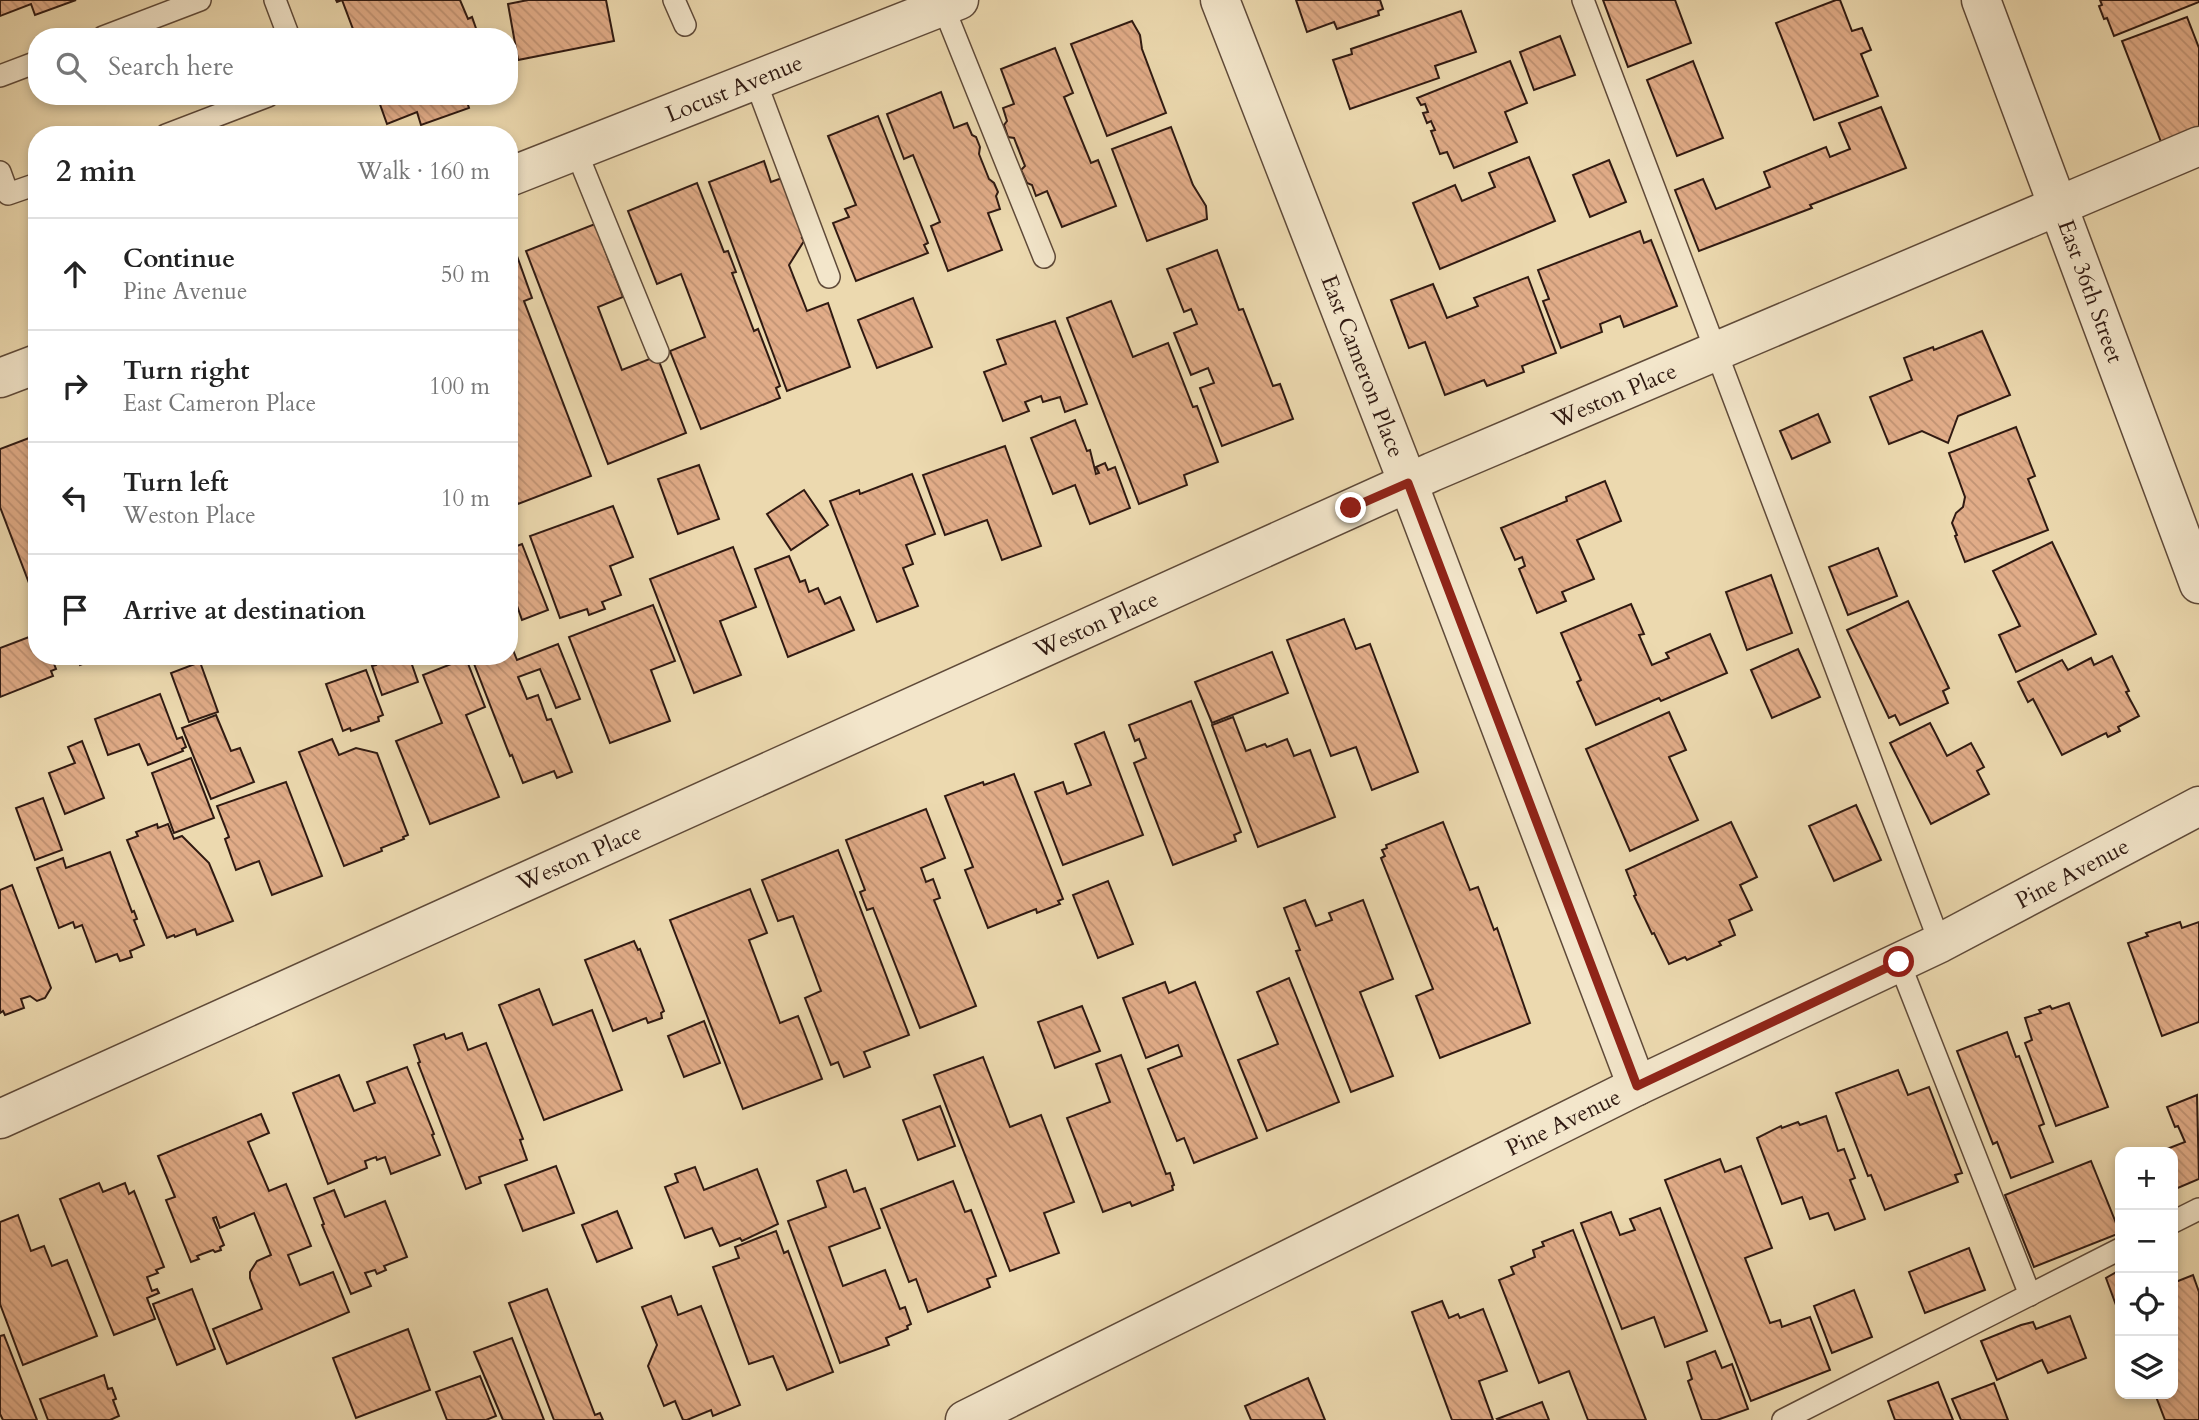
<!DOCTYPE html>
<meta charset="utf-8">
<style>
:root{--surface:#fff;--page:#f6f6f6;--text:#222;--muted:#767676;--line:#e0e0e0}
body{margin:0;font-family:Cardo,serif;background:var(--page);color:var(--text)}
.controls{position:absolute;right:21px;bottom:21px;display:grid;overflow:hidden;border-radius:14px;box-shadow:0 4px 10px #0003}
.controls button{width:63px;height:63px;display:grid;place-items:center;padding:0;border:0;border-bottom:2px solid var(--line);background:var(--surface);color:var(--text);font:35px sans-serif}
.stop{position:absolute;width:21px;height:21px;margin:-16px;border:5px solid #8f2418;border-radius:50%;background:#fff}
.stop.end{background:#8f2418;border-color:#fff;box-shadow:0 2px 7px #0008}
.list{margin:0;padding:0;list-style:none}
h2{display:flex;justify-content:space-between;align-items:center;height:91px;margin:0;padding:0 28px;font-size:30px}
h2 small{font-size:23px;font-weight:400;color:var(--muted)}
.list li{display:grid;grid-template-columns:46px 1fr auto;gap:21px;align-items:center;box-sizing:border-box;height:112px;padding:0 28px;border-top:2px solid var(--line)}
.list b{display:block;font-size:26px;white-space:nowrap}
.list p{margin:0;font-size:23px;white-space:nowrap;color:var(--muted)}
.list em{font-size:23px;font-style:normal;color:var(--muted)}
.icon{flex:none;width:38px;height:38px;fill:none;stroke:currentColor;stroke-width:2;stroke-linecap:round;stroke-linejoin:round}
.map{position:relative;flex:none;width:2199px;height:1420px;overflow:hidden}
.search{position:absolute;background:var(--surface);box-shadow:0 4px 10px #0003;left:28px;top:28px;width:490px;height:77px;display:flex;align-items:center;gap:18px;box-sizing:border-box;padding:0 24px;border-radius:28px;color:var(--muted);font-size:26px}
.panel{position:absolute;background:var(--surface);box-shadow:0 4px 10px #0003;left:28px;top:126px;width:490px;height:539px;border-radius:28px}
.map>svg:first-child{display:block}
</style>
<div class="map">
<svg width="2199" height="1420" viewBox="0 0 2199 1420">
<defs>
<pattern id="building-back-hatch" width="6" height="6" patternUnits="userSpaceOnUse" patternTransform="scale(1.75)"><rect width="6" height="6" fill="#e1ac88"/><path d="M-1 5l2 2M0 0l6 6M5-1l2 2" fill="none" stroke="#c19374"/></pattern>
</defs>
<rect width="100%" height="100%" fill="#ecd9af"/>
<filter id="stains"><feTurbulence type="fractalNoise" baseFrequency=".00286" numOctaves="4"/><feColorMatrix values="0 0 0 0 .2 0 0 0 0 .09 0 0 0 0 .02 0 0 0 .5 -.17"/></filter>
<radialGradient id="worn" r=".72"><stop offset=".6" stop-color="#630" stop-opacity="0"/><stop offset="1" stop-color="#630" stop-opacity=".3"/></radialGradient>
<g fill="url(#building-back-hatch)" stroke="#301a12" stroke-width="2">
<path d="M0,0H76L35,15L31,4L0,16Z"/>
<path d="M336,0H460L468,19L472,17L479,37H356L342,0L337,2Z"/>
<path d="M528,0H606L614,41L518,60L508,4Z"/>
<path d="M1296,0H1380L1383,9L1378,11L1379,15L1337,29L1334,22L1307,32Z"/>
<path d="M1603,0H1675L1691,43L1628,67Z"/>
<path d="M1836,0H1840L1852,31L1862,28L1871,50L1861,54L1878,96L1814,120L1776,23Z"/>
<path d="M2100,0H2199V2L2114,36L2107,18L2104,19L2099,6L2102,5Z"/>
<path d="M1461,11L1476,52L1435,66L1439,78L1350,109L1333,60L1352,54L1351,49Z"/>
<path d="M2187,17L2199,48V134L2163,147L2122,41Z"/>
<path d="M1132,21L1140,35L1142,49L1166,113L1107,136L1071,44Z"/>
<path d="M1560,36L1575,75L1534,90L1520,52Z"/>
<path d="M1055,48L1073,93L1064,97L1091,163L1098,160L1116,206L1062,227L1047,191L1036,196L1032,185L1027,183L1021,170L1025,166L1014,138L1008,137L1004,125L1007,121L1003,108L1014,104L1001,69Z"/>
<path d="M1510,61L1527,103L1505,112L1517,142L1454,168L1447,152L1440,154L1431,131L1435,130L1431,121L1427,123L1423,113L1428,112L1425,104L1421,105L1417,98Z"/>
<path d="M1693,61L1723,138L1677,156L1647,80Z"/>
<path d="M941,92L954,128L967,123L972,135L976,137L980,147L979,154L989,179L994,183L998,192L996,196L1000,209L988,213L1002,250L948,271L931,226L940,222L913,155L904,159L887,114Z"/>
<path d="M377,96H465L469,108L421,125L417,112L387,124Z"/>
<path d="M1881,107L1906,168L1810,205L1812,208L1699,251L1675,190L1703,179L1716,209L1770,187L1764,172L1826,147L1830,157L1850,149L1839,123Z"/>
<path d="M878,116L928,243L924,245L928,253L856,281L833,223L849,217L845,209L856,205L828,136Z"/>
<path d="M1171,127L1193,185L1206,206L1207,219L1147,241L1112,149Z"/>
<path d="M1529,157L1555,221L1440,269L1413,203L1455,185L1462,201L1495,187L1489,173Z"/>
<path d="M1609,160L1626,202L1590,217L1573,175Z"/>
<path d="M764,161L771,182L782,178L805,237L802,238L804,241L789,265L807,311L828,303L850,367L787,391L709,182Z"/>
<path d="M697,183L724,252L728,251L736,272L732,273L754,331L758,329L780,386L776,388L780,398L701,429L670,351L705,337L681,274L657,284L628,211Z"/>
<path d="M595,224L623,297L598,307L622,370L657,356L686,433L608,464L526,251Z"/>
<path d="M1640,231L1644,243L1651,240L1677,306L1624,327L1620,316L1600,324L1602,332L1561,348L1543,301L1549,299L1538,270Z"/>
<path d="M1217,250L1239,310L1243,309L1273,386L1280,384L1293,419L1222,446L1200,388L1214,383L1208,368L1191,375L1174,333L1197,324L1191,309L1184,312L1167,269Z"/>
<path d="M517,256L532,298L524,301L591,476L518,504L509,481V477L512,476L509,469V259Z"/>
<path d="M1528,277L1556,353L1522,366L1524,372L1487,386L1484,380L1445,395L1425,342L1409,348L1391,300L1433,284L1447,318L1478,306L1474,298Z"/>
<path d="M913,298L932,347L877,368L858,320Z"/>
<path d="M1111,301L1133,357L1168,343L1193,407L1197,406L1218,462L1184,475L1187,485L1139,504L1067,318Z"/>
<path d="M1055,321L1087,404L1065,412L1060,397L1043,402L1041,396L1025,402L1029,411L1003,421L984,372L1006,364L997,340Z"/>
<path d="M1982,331L2010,395L1958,416L1948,443L1922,431L1889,444L1870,397L1912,380L1904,358L1933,347L1934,350Z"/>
<path d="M1818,414L1830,442L1792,459L1780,431Z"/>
<path d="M1075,420L1087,451L1090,450L1096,474L1099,473L1096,467L1105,463L1108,470L1115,467L1130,508L1090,524L1075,485L1053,494L1031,438Z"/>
<path d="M2016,427L2035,476L2028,479L2048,530L1965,562L1955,536L1957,535L1952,523L1956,513L1963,507L1965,497L1949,453Z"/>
<path d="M37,435V580L29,583L0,507V449Z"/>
<path d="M1005,446L1041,546L1002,560L987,520L945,535L923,475Z"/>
<path d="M699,465L719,519L678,534L658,479Z"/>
<path d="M912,474L935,534L906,545L913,564L903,568L918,606L877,622L830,501L859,490L860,494Z"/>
<path d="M1605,481L1621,521L1577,540L1594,579L1562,592L1566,601L1537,613L1519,569L1525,566L1522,557L1515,560L1501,528L1567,501L1566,497Z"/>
<path d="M804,490L828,525L791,550L767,514Z"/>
<path d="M613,506L633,557L610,566L621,595L602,602L605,609L589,615L587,609L560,618L530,536Z"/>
<path d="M2052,542L2096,634L2016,672L1999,635L2020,626L1993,571Z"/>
<path d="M522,544L548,610L522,620L514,597L509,599V549Z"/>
<path d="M733,547L756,607L720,621L741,675L694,693L650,579Z"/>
<path d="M1878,548L1897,596L1848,615L1829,567Z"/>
<path d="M789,556L800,582L805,580L809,592L818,588L825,604L840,597L854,630L788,657L755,569Z"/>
<path d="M1771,575L1792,633L1747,650L1726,592Z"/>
<path d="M1908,601L1949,688L1943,691L1948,703L1900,725L1895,715L1889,718L1847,630Z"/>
<path d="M1631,604L1644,634L1639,635L1652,665L1669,658L1666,653L1710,634L1727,673L1661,701L1659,698L1596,725L1577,682L1581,680L1561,633Z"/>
<path d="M653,605L675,661L651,670L670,721L610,743L569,637Z"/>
<path d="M1344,619L1356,649L1370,644L1418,772L1372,790L1356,747L1331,756L1287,640Z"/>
<path d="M37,634V656H51L56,669L51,671L53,676L0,697V648Z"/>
<path d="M509,640L517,660L558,644L580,699L556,708L540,669L518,677L527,699L538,695L547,720L551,719L572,772L557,778L554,771L523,783L512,755L510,756L471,656H509Z"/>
<path d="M1798,649L1820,697L1772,718L1751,670Z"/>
<path d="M1272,652L1288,693L1212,723L1195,682Z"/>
<path d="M77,656H104L80,665Z"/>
<path d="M373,656H416L410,659L418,682L382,695L372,666L376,665Z"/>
<path d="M451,656H465L485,707L466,715L499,797L430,824L396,741L442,723L423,675L454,663Z"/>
<path d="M2112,656L2129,691L2126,692L2139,716L2118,727L2120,731L2108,737L2106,733L2062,755L2033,699L2028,702L2018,682L2062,660L2068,670L2091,658L2094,665Z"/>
<path d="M200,662L218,712L189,722L171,673Z"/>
<path d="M366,670L383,715L378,717L379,721L351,731L350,728L343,731L326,684Z"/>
<path d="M160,694L177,739L182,737L186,747L182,749L183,751L148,765L139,744L108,755L95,719Z"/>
<path d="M1191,701L1241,832L1234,835L1236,841L1173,865L1134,763L1146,758L1139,739L1135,741L1129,725Z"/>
<path d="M1669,712L1686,750L1669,757L1698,820L1630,851L1586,749Z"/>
<path d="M216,715L231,751L240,748L254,782L211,799L182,728Z"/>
<path d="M1233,717L1246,751L1265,744L1267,747L1287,739L1294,756L1310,750L1335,817L1258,847L1212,725Z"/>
<path d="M1930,723L1947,756L1971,743L1984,767L1977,771L1989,794L1931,824L1890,743Z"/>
<path d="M1104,732L1143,835L1063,865L1035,792L1063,782L1067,794L1091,785L1075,744Z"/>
<path d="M332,739L339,755L356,748L377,753L408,835L403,837L404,839L381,848L382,851L344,866L299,752Z"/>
<path d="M82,741L104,798L65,814L49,773L75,763L68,747Z"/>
<path d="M191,758L214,818L174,833L152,773Z"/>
<path d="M1014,774L1063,899L1058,901L1060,904L1037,913L1036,909L988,928L965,870L973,867L945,796L983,782L984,785Z"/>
<path d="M286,782L322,876L272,895L259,861L236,870L225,839L229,837L217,806Z"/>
<path d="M43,798L62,850L35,860L16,808Z"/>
<path d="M1856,805L1881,860L1834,881L1809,826Z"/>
<path d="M926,809L945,858L921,868L926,882L933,879L940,898L934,900L976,1006L920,1028L873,908L867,910L860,892L865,890L846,840Z"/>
<path d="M1443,822L1470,890L1478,887L1494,930L1497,928L1530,1023L1440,1058L1416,996L1433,989L1381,858L1385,856L1382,850L1387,848L1386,845Z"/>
<path d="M1731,822L1757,877L1740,885L1752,910L1729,920L1735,935L1719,942L1721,945L1687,960L1685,957L1669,964L1654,933L1652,934L1634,896L1636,895L1626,870Z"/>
<path d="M157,824L158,828L168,824L174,839L182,836L209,863L233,921L197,935L195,929L175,937L174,935L167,938L127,840L138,836L136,832Z"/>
<path d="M838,850L909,1035L864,1052L870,1067L844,1077L838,1062L831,1065L805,998L821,991L793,916L778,921L762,880Z"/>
<path d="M110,852L132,912L134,911L137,919L134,920L144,945L130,951L132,957L120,961L117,954L96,962L82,925L75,928L73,922L59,928L37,868L63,858L66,868Z"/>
<path d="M1108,881L1133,944L1098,958L1073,895Z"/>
<path d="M12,885L51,988L45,998L37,1001L30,996L21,999L24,1008L5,1015L3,1011L0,1013V890Z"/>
<path d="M750,889L767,933L749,940L780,1023L798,1016L822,1079L743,1109L670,920Z"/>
<path d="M1305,900L1316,926L1332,920L1329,913L1363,900L1393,979L1360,992L1393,1076L1351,1092L1296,951L1300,950L1284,908Z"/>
<path d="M2180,922L2182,928L2199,922V1022L2162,1036L2128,943L2148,936L2146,933Z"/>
<path d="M634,941L638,950L640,949L664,1011L661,1013L662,1018L648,1023L646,1018L613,1031L585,960Z"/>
<path d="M1289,978L1339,1102L1267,1131L1238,1060L1278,1044L1257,992Z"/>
<path d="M1165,982L1169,993L1195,982L1257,1138L1194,1163L1184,1138L1177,1141L1148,1069L1182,1056L1178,1045L1146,1058L1123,998Z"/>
<path d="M539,989L553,1025L592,1010L622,1090L544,1120L499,1005Z"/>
<path d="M2069,1003L2108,1107L2056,1126L2025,1043L2032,1040L2025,1018L2041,1013L2039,1010L2050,1006L2052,1009Z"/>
<path d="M1082,1006L1100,1051L1055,1068L1038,1022Z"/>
<path d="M704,1021L720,1063L684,1077L668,1036Z"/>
<path d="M2007,1032L2016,1057L2019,1056L2044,1124L2039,1126L2053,1162L2011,1178L1997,1142L1993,1144L1957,1051Z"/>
<path d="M462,1033L468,1050L486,1043L523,1139L520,1140L527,1160L479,1177L481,1183L466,1189L418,1063L420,1062L414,1045L444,1034L446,1039Z"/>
<path d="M1121,1055L1166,1174L1170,1173L1174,1185L1172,1186L1173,1190L1132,1206L1130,1202L1103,1212L1067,1118L1110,1102L1096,1064Z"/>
<path d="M983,1057L1010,1127L1041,1115L1074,1202L1044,1213L1059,1253L1010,1271L934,1075Z"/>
<path d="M407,1067L434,1134L432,1135L440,1155L391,1174L385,1157L377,1160L376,1157L365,1161L367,1168L328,1184L293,1093L339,1075L354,1111L375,1103L367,1082Z"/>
<path d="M1898,1070L1908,1095L1929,1087L1962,1173L1955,1175L1958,1182L1885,1210L1871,1175L1868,1176L1836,1093Z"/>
<path d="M2197,1095L2199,1179L2173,1190V1152H2159L2185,1142L2178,1126L2175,1127L2167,1107Z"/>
<path d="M940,1106L955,1146L918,1160L903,1120Z"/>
<path d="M261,1114L269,1133L248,1142L269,1191L286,1184L311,1246L288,1255L300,1285L333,1272L349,1312L227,1364L213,1329L262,1309L250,1278V1272L257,1261L271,1255L254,1213L220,1228L216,1217L213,1218L224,1245L220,1247L221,1250L215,1252L213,1250L197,1256L199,1259L191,1262L166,1200L175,1197L158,1156Z"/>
<path d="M1826,1116L1838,1151L1844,1149L1855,1178L1850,1180L1865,1219L1835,1230L1828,1213L1810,1219L1802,1197L1782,1204L1757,1138L1781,1126L1782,1128L1798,1122L1800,1125Z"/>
<path d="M1720,1159L1725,1172L1741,1166L1772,1248L1745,1258L1770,1323L1780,1320L1782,1327L1810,1317L1830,1370L1751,1401L1665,1180Z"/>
<path d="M2091,1161L2120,1233L2034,1267L2005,1195Z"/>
<path d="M556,1166L574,1213L523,1231L505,1185Z"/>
<path d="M695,1167L704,1190L757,1169L778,1224L742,1241L740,1238L720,1246L712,1228L685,1238L665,1187L678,1182L675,1174Z"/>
<path d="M846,1170L854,1192L865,1188L880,1228L829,1247L843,1286L885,1270L900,1309L905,1307L911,1324L907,1326L908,1329L886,1338L889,1345L840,1363L788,1221L826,1207L817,1181Z"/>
<path d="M953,1181L965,1212L971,1210L996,1276L987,1279L990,1287L928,1312L916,1279L909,1282L881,1209Z"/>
<path d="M99,1183L103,1192L125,1183L129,1194L134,1191L164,1267L156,1270L158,1273L147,1277L152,1291L157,1289L159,1293L147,1298L155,1319L114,1335L60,1199Z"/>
<path d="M334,1190L345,1217L385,1201L407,1257L384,1266L386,1270L377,1274L375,1270L365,1273L371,1286L351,1294L322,1225L324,1224L314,1198Z"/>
<path d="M1660,1208L1707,1331L1665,1347L1654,1317L1622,1329L1581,1223L1611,1212L1620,1235L1635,1230L1630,1219Z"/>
<path d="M617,1211L632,1248L597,1262L582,1225Z"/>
<path d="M18,1215L31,1251L44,1246L52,1266L67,1260L97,1336L23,1365L0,1304V1222Z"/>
<path d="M1573,1230L1646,1420H1588L1569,1371L1539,1383L1499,1280L1514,1274L1511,1267L1535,1257L1533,1250L1544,1246L1542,1242Z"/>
<path d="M776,1231L784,1253L788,1251L833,1372L787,1390L773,1356L749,1364L713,1267L739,1258L735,1247Z"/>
<path d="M1969,1248L1985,1290L1925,1313L1909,1272Z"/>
<path d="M2120,1270V1316L2106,1278Z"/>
<path d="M2193,1275L2199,1292V1420H2165L2155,1394H2173V1283Z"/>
<path d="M192,1289L215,1349L177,1365L153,1304Z"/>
<path d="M547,1289L595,1415L600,1413L603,1420H554L509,1303Z"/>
<path d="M1854,1290L1872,1337L1832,1353L1814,1306Z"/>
<path d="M671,1296L678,1315L701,1306L740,1405L713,1416L711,1410L687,1420H683L675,1401L664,1406L648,1366L657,1345L642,1307Z"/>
<path d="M1442,1301L1449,1318L1458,1314L1460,1318L1483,1309L1507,1371L1479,1381L1493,1420H1452L1412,1312Z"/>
<path d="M2070,1316L2086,1358L2048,1373L2042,1360L1997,1380L1981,1341L2021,1325L2033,1322L2036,1329Z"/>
<path d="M408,1329L430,1390L356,1418L333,1358Z"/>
<path d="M4,1335L37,1420H3L0,1414V1336Z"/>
<path d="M512,1338L544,1420H503L474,1352Z"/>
<path d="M1715,1351L1722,1368L1732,1364L1748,1409L1717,1420H1702L1688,1381L1692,1379L1687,1362Z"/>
<path d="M104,1375L108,1389L112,1388L116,1399L113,1400L119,1416L110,1420H48L40,1399Z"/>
<path d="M480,1376L496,1416L486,1420H447L436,1392Z"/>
<path d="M1308,1378L1325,1420H1251L1245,1406Z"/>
<path d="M1938,1382L1953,1420H1895L1888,1401Z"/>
<path d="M1994,1383L2008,1420H1961L1952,1399Z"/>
<path d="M1542,1402L1549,1420H1498L1497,1419Z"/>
</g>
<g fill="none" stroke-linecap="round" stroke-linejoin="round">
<defs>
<g id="service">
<path d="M275,0L289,37"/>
<path d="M674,0L685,25"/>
<path d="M1583,0L1940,943"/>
<path d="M943,6L1044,257"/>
<path d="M103,37L200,0"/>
<path d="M0,76L37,62"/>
<path d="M755,80L829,277"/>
<path d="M166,135L268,96"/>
<path d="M576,151L658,352"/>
<path d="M0,172L8,194L37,184"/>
<path d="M1899,962L2030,1295"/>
<path d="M2173,1222L2199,1209"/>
<path d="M1783,1420L2120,1249"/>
</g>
<g id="minor">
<path d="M1220,0L1408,483L1637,1086"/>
<path d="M1981,0L2199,584"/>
<path d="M509,177L959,0"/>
<path d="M0,378L37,364"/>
<path d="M0,1119L1432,472L2199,146"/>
<path d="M965,1420L1637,1086L1940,943L2199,806"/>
</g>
</defs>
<use href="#service" stroke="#5f4a39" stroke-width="24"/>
<use href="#minor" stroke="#5f4a39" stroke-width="41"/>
<use href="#service" stroke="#f3e6cb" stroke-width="21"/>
<use href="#minor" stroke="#f3e6cb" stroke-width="38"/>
</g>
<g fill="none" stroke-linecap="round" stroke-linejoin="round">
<path stroke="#8f2418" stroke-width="9" d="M1351,508L1408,483L1637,1086L1899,962"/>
</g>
<g text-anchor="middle" stroke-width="7" stroke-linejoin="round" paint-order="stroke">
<g font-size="23" fill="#301a12" stroke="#f3e6cb">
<text transform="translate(734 88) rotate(-22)" y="8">Locust Avenue</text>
<text transform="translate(2091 291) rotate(70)" y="8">East 36th Street</text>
<text transform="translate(1363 366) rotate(69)" y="8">East Cameron Place</text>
<text transform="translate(1614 395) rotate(-23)" y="8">Weston Place</text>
<text transform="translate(1096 624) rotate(-24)" y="8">Weston Place</text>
<text transform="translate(579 857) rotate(-24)" y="8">Weston Place</text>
<text transform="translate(2072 873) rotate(-28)" y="8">Pine Avenue</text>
<text transform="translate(1563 1122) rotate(-26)" y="8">Pine Avenue</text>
</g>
</g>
<rect width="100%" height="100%" filter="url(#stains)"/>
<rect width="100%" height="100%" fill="url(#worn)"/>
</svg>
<div class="controls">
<button>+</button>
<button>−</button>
<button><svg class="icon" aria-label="locate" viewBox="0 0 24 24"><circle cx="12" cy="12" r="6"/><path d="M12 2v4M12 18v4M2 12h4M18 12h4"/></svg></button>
<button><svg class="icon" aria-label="layers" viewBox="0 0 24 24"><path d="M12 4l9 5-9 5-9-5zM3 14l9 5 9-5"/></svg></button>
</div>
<div class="stop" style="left:1899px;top:962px"></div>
<div class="stop end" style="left:1351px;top:508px"></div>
<div class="search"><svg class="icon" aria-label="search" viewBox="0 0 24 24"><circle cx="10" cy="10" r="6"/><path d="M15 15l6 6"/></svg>Search here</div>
<section class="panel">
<h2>2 min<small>Walk · 160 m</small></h2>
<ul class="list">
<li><svg class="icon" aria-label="ahead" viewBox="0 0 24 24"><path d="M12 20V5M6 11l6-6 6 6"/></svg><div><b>Continue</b><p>Pine Avenue</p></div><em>50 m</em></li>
<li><svg class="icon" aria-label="right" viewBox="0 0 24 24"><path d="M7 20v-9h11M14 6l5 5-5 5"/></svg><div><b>Turn right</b><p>East Cameron Place</p></div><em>100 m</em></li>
<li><svg class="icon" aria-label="left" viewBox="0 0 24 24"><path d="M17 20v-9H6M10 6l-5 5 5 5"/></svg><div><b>Turn left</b><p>Weston Place</p></div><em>10 m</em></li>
<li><svg class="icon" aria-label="arrive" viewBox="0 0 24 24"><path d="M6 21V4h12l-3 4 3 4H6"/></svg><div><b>Arrive at destination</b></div></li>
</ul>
</section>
</div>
